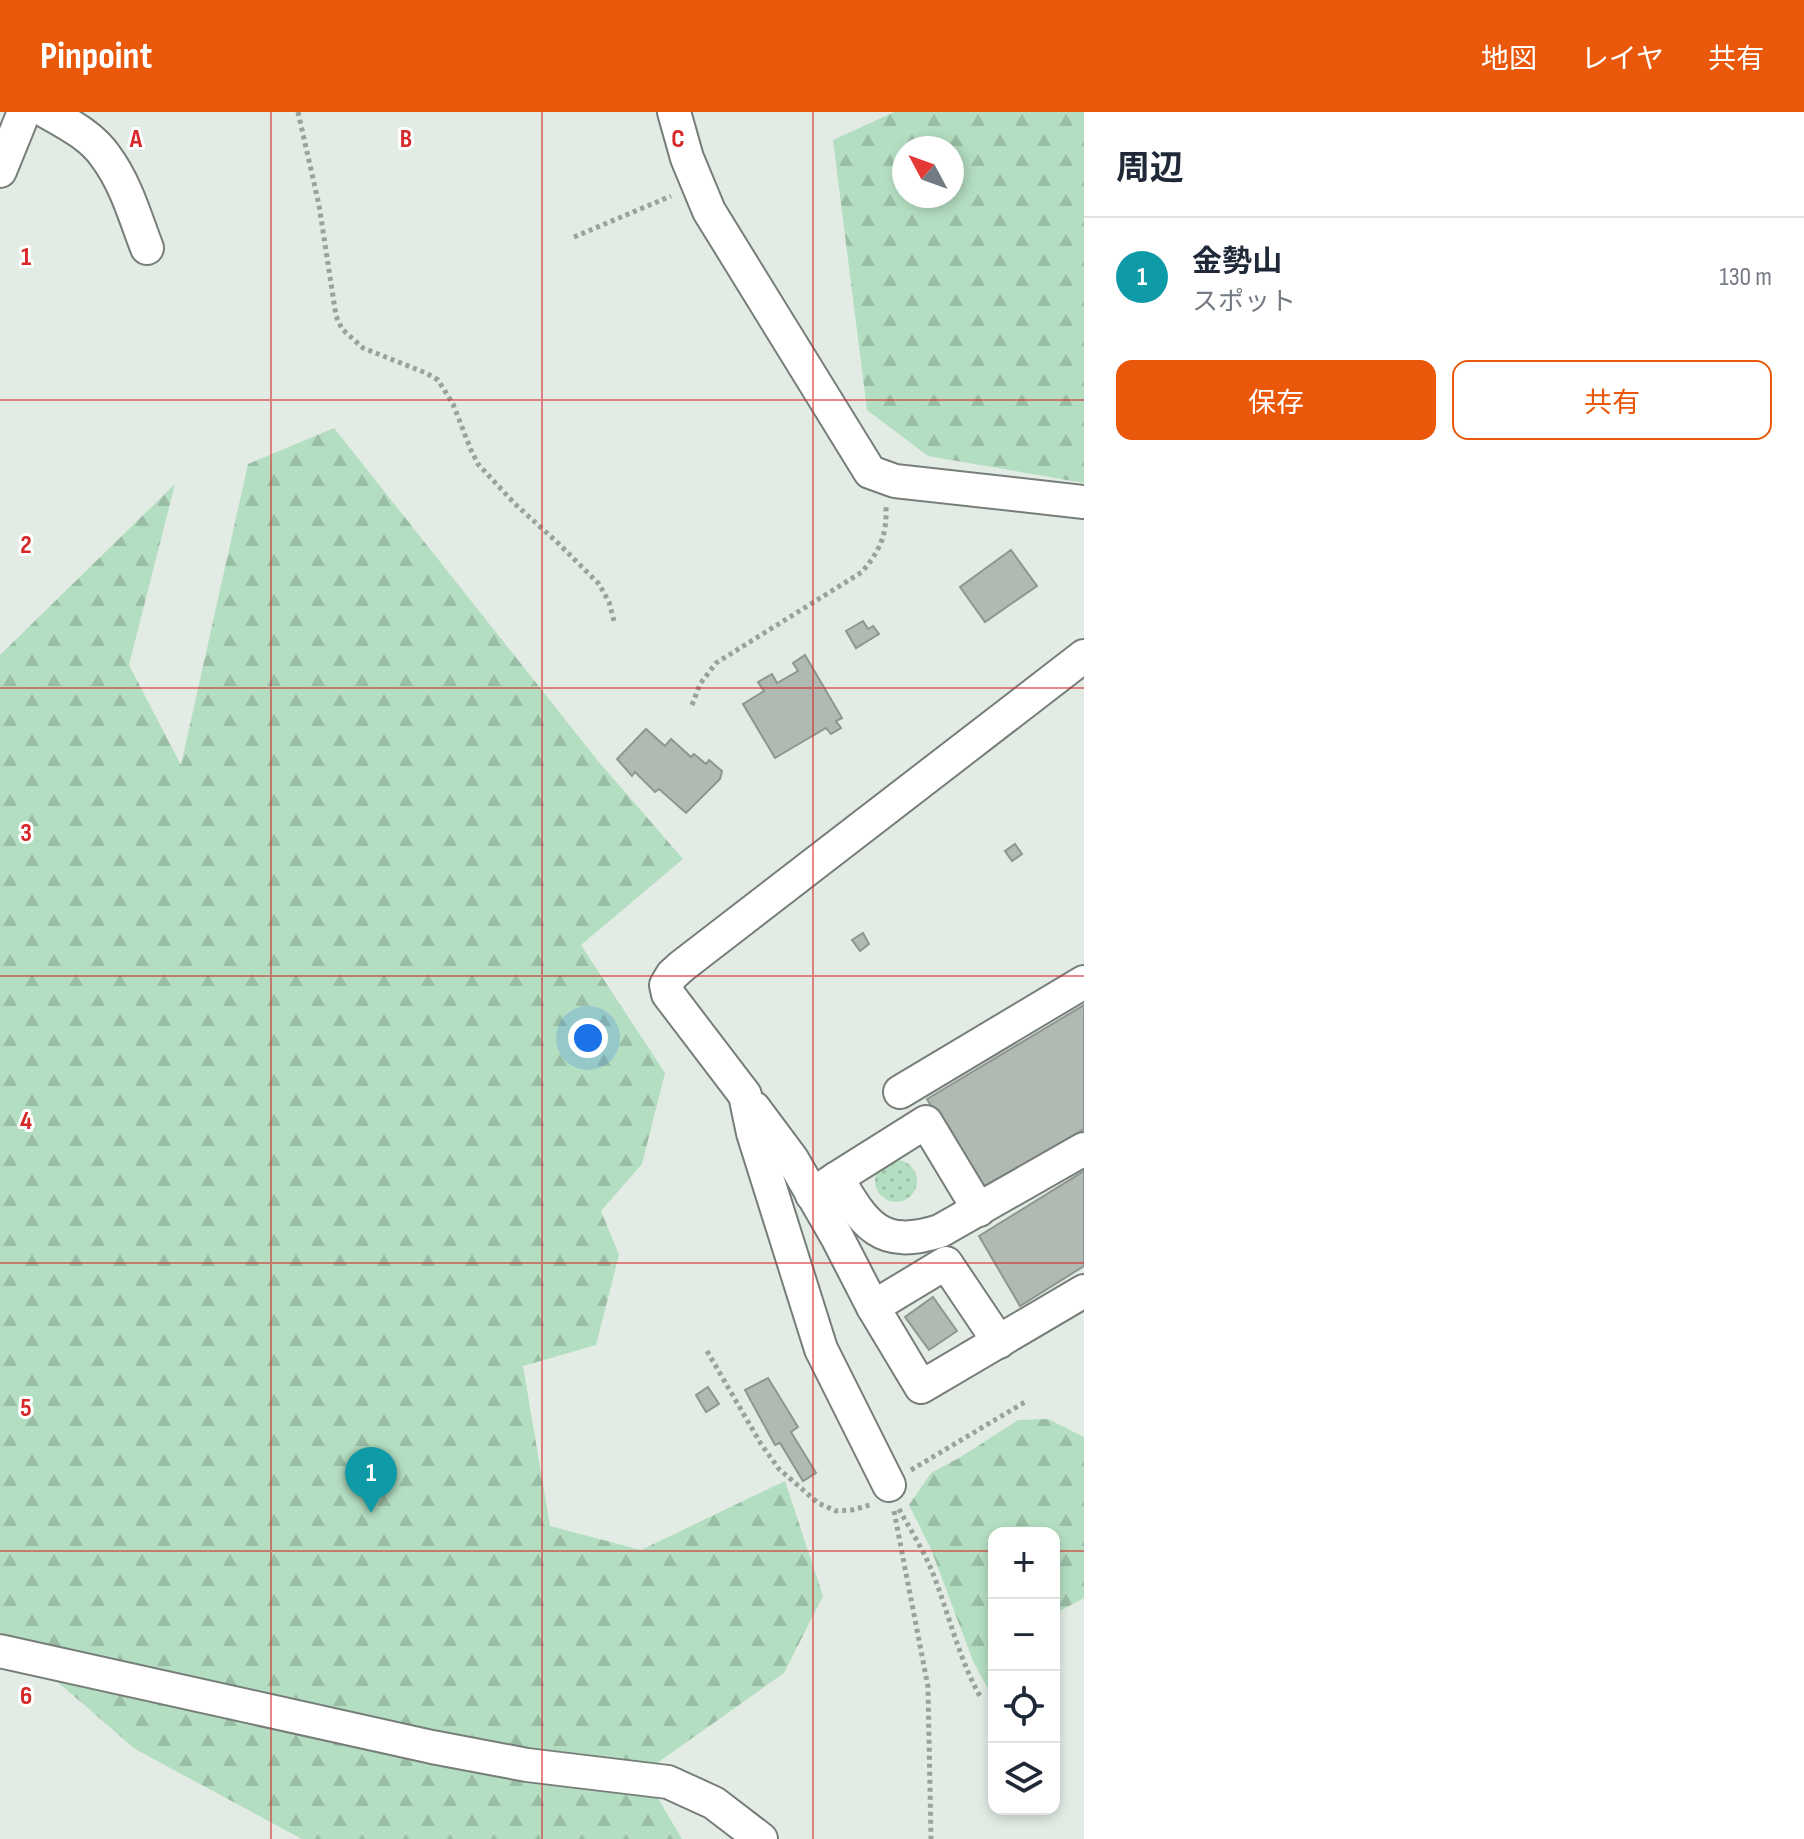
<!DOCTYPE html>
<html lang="ja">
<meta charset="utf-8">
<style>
:root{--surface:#fff;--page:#f2f2f3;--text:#1f2937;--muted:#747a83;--line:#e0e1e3;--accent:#ea580c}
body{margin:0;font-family:"Sofia Sans Condensed","Noto Sans JP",sans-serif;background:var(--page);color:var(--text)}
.controls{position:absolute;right:24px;bottom:24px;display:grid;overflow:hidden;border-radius:16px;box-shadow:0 4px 12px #0003}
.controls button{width:72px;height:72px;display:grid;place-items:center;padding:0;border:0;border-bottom:2px solid var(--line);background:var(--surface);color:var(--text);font:40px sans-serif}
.compass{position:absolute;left:892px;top:24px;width:72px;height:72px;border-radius:50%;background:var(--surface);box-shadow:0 4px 12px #0003;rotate:311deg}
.you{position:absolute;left:588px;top:926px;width:28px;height:28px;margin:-20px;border:6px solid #fff;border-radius:50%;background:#1a73e8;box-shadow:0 0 0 12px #1a73e833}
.badge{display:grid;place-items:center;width:52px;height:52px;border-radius:50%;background:var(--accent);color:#fff;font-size:26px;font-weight:700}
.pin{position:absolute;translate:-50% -66px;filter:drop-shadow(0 2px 4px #0008)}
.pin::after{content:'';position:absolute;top:42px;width:28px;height:24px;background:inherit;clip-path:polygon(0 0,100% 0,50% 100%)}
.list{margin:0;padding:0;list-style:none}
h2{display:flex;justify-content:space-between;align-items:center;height:104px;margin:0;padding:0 32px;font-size:34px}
h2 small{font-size:26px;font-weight:400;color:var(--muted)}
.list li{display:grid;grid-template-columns:52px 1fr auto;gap:24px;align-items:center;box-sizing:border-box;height:120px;padding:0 32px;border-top:2px solid var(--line)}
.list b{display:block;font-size:30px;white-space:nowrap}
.list p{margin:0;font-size:26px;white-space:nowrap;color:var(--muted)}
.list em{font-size:26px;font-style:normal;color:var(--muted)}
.actions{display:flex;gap:16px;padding:24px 32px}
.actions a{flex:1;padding:18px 0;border:2px solid var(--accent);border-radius:16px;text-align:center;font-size:28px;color:var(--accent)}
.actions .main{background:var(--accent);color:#fff}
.icon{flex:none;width:44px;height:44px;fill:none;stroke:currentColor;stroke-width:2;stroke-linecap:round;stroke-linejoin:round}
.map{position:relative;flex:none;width:1084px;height:1727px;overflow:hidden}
header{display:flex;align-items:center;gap:48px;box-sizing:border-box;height:112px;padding:0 40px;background:var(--accent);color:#fff}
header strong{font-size:38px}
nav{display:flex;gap:44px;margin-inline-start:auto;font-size:28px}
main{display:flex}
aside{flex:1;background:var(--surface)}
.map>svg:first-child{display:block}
</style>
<header>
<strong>Pinpoint</strong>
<nav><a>地図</a><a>レイヤ</a><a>共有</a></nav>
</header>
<main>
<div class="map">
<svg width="1084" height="1727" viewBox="0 0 1084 1727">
<defs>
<pattern id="forest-firs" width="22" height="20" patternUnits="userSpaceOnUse" patternTransform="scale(2)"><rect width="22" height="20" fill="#b4dec1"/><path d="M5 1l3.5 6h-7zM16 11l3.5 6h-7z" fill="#9abda5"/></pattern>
<pattern id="garden-dots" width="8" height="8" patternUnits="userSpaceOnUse" patternTransform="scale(2)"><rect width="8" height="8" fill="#b4dec1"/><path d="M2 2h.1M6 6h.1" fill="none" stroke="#9abda5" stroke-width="1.8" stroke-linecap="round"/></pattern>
</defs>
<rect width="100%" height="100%" fill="#e3ebe5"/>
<g fill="url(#forest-firs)" fill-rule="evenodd">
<path d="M894,0H1084V371L928,344L867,298L833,28ZM904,36H952V84H904Z"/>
<path d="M334,316L598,649L683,747L581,833L665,961L642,1052L601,1099L619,1143L596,1233L523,1254L550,1414L641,1438L785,1369L823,1484L784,1561L643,1661L682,1727H302L135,1637L0,1520V543L175,372L129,553L181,653L248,352Z"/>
<path d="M1048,1307L1084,1325V1486L1054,1502V1421H994V1565L988,1577L973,1549L931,1437L909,1393L931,1361L959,1346L1018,1308Z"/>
</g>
<circle fill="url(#garden-dots)" cx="896" cy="1069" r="21"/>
<g fill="#b1b9b3" stroke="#8f9691" stroke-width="2">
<path d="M1011,438L1037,474L985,510L960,475Z"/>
<path d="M863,509L868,517L873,514L879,522L856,536L846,519Z"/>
<path d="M805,543L842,606L836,609L841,616L831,622L826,616L775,646L743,592L764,579L758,570L772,562L777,571L798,559L793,551Z"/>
<path d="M646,617L665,634L671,627L691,645L694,642L706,652L709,648L722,659L720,667L686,701L659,677L655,680L635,660L632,664L617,647Z"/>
<path d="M1015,732L1022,742L1012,749L1005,739Z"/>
<path d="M863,821L869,832L860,839L852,828Z"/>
<path d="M1084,893V1017L981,1078L927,987Z"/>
<path d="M1084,1059V1154L1020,1194L979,1124Z"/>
<path d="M933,1185L957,1219L929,1238L905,1205Z"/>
<path d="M768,1266L798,1315L791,1320L816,1361L803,1369L780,1331L775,1333L745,1278Z"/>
<path d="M708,1275L719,1292L706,1300L696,1283Z"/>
</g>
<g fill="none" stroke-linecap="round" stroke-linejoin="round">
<defs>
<g id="minor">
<path d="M47,0C68,12 92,24 106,45C126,72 135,105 147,136"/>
<path d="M674,0L687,46L709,99L870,360L895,369L1084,390"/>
<path d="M0,59L24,0"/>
<path d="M900,980L1084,870"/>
<path d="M754,996L792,1047L837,1125L873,1195L921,1275L1084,1179"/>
<path d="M837,1066L926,1010L979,1098"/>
<path d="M812,1083L837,1066C865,1113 880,1138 940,1119L1084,1037"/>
<path d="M873,1195L946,1151L999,1230"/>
<path d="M889,1373L821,1237L753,1021L745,983L668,882L666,873L672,863L682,854L1084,544"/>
<path d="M0,1539L432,1635L527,1653L668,1670L714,1691L761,1727"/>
</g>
</defs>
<use href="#minor" stroke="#777e79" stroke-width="36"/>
<g stroke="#9ba19d" stroke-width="5" stroke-dasharray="4 4" stroke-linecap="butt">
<path d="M298,0L319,93L336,204L342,217L363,236L426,261L438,268L453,292L471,338L478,352L515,392L558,431L599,472L609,490L614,509"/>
<path d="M574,125L671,84"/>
<path d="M692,593L700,572L716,551L862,460C880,438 887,424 886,395"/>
<path d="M707,1239L761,1332L779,1357L818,1391L836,1399L852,1398L870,1393"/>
<path d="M911,1358L1025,1290"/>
<path d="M899,1397C909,1415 920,1433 929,1452C948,1496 957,1544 981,1586"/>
<path d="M894,1399L928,1575L931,1727"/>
</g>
<use href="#minor" stroke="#fff" stroke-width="32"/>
</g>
<path fill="none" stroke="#d62828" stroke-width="2" stroke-opacity="0.55" d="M271,0V1727M542,0V1727M813,0V1727M0,288H1084M0,576H1084M0,864H1084M0,1151H1084M0,1439H994M1054,1439H1084"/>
<g font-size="26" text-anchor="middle" font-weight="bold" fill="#d62828" stroke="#fff" stroke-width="6" stroke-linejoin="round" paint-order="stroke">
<text x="136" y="35">A</text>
<text x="406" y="35">B</text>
<text x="678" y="35">C</text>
<text x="26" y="153">1</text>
<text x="26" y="441">2</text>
<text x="26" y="729">3</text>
<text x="26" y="1017">4</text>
<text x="26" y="1304">5</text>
<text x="26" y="1592">6</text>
</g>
</svg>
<div class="controls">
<button>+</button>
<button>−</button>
<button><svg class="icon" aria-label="locate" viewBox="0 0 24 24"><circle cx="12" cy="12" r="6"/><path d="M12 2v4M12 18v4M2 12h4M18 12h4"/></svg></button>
<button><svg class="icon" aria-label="layers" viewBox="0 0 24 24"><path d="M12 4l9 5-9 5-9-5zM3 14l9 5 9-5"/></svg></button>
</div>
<svg class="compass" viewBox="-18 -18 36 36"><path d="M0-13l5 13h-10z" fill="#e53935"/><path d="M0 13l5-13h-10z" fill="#747a83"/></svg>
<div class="you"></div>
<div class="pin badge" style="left:371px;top:1401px;background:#0f9aa8">1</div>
</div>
<aside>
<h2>周辺<small></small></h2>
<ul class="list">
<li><span class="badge" style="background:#0f9aa8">1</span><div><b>金勢山</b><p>スポット</p></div><em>130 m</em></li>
</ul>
<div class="actions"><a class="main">保存</a><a>共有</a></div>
</aside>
</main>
